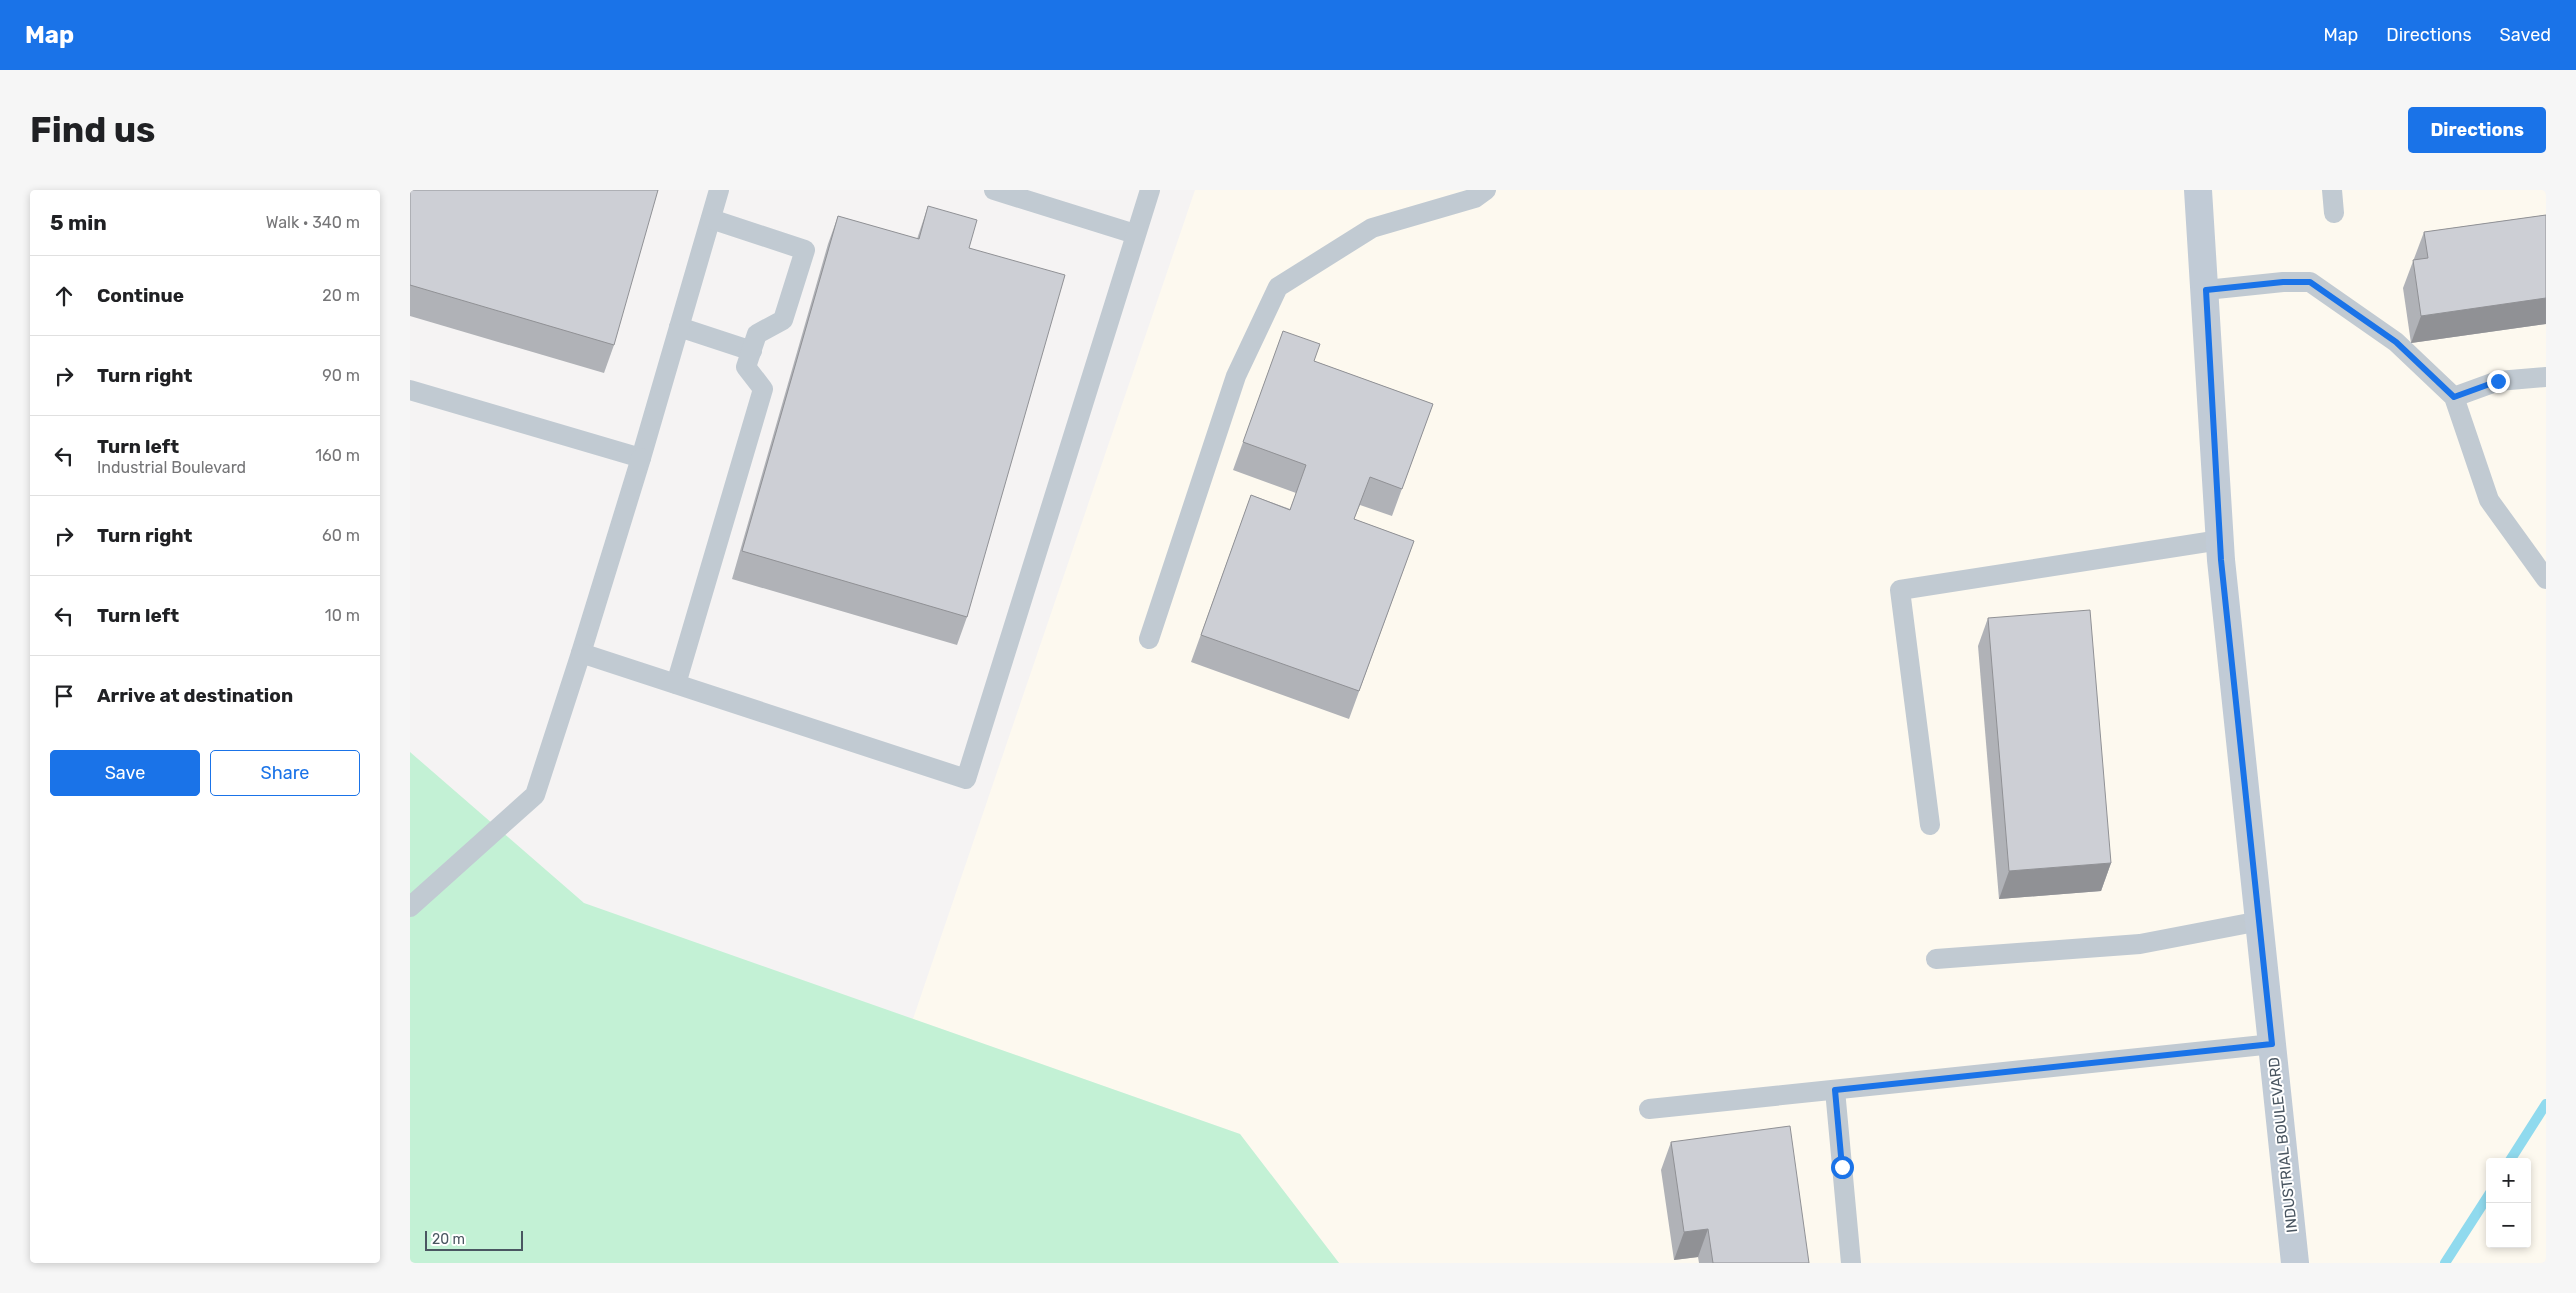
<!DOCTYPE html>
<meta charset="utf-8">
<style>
:root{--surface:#fff;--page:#f6f6f6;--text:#202124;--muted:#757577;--line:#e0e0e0;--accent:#1a73e8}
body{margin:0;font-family:Rubik,sans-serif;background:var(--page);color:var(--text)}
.controls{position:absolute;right:15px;bottom:15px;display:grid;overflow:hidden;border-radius:5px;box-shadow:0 2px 8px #0003}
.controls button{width:45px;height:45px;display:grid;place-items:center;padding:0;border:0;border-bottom:1px solid var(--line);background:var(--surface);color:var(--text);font:25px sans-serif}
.scale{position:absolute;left:15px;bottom:12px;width:98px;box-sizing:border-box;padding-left:5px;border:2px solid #4a5661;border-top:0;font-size:14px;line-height:18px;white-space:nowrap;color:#4a5661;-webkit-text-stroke:4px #fff;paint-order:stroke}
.stop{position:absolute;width:15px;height:15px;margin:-11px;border:4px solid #1a73e8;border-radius:50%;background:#fff}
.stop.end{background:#1a73e8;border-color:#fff;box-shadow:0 1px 5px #0008}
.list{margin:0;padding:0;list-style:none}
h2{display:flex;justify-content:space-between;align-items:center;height:65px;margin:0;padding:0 20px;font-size:21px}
h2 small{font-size:16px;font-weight:400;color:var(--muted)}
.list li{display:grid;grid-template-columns:32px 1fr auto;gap:15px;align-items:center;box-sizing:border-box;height:80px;padding:0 20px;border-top:1px solid var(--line)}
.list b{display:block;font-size:19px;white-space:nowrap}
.list p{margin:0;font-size:16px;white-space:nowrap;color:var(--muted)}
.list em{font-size:16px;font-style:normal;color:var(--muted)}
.actions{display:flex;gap:10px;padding:15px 20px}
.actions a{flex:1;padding:11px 0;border:1px solid var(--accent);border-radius:5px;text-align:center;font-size:18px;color:var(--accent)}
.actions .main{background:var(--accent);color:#fff}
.icon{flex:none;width:28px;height:28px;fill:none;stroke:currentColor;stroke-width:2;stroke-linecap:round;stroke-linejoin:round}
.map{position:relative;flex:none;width:2136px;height:1073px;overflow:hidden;border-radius:5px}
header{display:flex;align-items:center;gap:30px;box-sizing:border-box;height:70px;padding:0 25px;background:var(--accent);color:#fff}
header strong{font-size:24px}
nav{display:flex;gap:28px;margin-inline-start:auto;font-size:18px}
.intro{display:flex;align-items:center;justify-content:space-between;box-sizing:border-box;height:120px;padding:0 30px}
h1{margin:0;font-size:35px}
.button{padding:12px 22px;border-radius:5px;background:var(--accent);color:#fff;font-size:18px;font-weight:700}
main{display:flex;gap:30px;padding:0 30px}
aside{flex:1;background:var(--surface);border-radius:5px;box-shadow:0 2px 8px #0003}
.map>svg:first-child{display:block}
</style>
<header>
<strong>Map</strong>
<nav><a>Map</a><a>Directions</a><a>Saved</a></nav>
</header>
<div class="intro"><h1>Find us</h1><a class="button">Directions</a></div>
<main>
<aside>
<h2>5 min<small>Walk · 340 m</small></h2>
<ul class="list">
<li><svg class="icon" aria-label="ahead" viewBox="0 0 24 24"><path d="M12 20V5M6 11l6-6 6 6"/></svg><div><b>Continue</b></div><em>20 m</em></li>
<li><svg class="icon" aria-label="right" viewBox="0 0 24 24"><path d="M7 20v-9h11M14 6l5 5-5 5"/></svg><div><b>Turn right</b></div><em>90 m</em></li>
<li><svg class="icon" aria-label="left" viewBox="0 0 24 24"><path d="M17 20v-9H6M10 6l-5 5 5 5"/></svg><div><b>Turn left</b><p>Industrial Boulevard</p></div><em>160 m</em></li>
<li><svg class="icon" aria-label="right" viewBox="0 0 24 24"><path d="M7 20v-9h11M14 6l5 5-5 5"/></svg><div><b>Turn right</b></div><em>60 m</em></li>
<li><svg class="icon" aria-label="left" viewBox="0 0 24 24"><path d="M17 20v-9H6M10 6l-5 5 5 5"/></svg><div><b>Turn left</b></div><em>10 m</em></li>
<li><svg class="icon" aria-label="arrive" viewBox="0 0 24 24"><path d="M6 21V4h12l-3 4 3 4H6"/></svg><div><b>Arrive at destination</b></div></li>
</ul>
<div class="actions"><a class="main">Save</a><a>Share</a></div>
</aside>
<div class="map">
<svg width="2136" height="1073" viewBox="0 0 2136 1073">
<rect width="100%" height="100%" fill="#f5f3f3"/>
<path fill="#fdf9ef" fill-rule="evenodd" d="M785,0H2136V1073H929L830,944L503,829ZM2080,972H2117V1054H2080Z"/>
<path fill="#c3f1d5" d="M0,562L174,713L830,944L929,1073H0Z"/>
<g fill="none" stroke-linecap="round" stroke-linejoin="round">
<g stroke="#90daee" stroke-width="10">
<path d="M2099,972L2136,914"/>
<path d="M2035,1073L2080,1003"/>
</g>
<g stroke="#c1cad2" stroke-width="20">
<path d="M584,0L725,44"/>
<path d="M1922,0L1924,23"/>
<path d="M1796,100L1873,92H1900L1986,152L2044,207L2079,310L2136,389"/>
<path d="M269,137L342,161"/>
<path d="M0,200L231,268L309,0"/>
<path d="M2044,207L2088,191L2136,187"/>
<path d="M739,449L826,186L868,97L962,38L1065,8L1076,0"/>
<path d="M171,463L231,268"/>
<path d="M266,494L353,199L336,177L347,144L373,130L395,60L301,29"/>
<path d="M1520,635L1490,400L1810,350"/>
<path d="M0,717L125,605L171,463L556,589L740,0"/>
<path d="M1526,769L1730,754L1850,731"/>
<path d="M1425,900L1441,1073"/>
<path d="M1239,919L1863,854"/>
</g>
<path stroke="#c1cbd6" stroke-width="28" d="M1788,0L1811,370L1885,1073"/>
</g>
<g fill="#b0b2b7">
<path d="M0,0L204,155L194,183L0,126Z"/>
<path d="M518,16L559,58L557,427L547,455L322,389L418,54L428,26L507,49Z"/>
<path d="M2136,25V134L2001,153L1993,98L2014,42Z"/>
<path d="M873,141L904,171L1023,214L982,326L950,315L944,329L1004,351L939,529L781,472L841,305L880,319L886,303L823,280Z"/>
<path d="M1578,428L1701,673L1691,701L1589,709L1568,456Z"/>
<path d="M1261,952L1399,1073H1289L1288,1067L1264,1070L1251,980Z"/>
</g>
<g fill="#909195">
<path d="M2136,108V134L2001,153L2011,126Z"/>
<path d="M1701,673L1691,701L1589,709L1599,681Z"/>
<path d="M1298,1039L1288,1067L1264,1070L1274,1042Z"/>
</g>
<g fill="#cdcfd5" stroke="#909195">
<path d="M0,0H248L204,155L0,95Z"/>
<path d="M518,16L567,30L559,58L655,85L557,427L332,361L428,26L509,49Z"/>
<path d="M2136,25V108L2011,126L2003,70L2018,68L2014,42Z"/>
<path d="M873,141L910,154L904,171L1023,214L992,299L960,287L944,329L1004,351L949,501L791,445L841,305L880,320L896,275L833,252Z"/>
<path d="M1680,420L1701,673L1599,681L1578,428Z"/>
<path d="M1380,936L1399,1073H1303L1298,1039L1274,1042L1261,952Z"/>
</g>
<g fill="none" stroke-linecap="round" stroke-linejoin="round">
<path stroke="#1a73e8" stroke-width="6" d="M1432,977L1425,900L1862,854L1811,370L1796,100L1873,92H1900L1986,152L2044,207L2088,191"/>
</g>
<g text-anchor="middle" stroke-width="4" stroke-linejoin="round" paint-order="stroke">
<g font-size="15" fill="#4a5661" stroke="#fff">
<text transform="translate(1873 955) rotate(-96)" y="5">INDUSTRIAL BOULEVARD</text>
</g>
</g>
</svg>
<div class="controls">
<button>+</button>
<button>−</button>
</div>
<div class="scale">20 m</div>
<div class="stop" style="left:1432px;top:977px"></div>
<div class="stop end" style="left:2088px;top:191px"></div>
</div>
</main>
